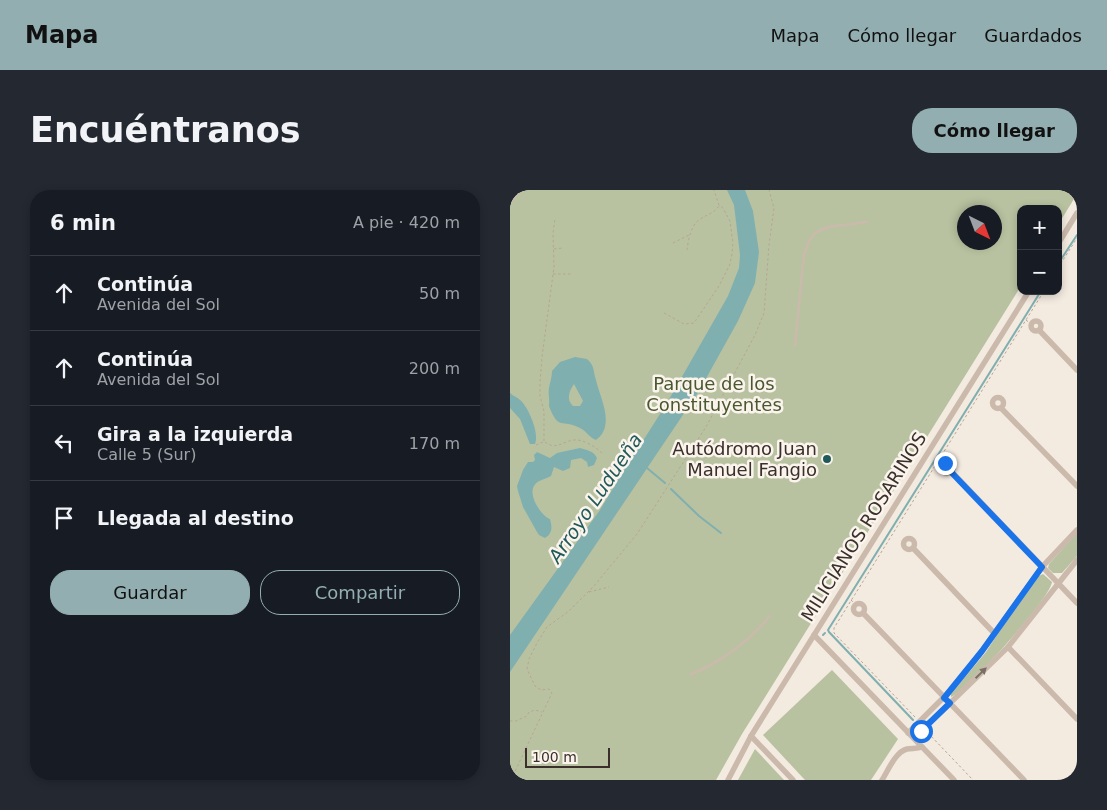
<!DOCTYPE html>
<html lang="es">
<meta charset="utf-8">
<style>
:root{--surface:#171b24;--page:#242831;--text:#f1f3f6;--muted:#9ea1a6;--line:#363941;--accent:#93aeb0}
body{margin:0;font-family:"DejaVu Sans",sans-serif;background:var(--page);color:var(--text)}
.controls{position:absolute;right:15px;top:15px;display:grid;overflow:hidden;border-radius:10px;box-shadow:0 2px 8px #0003}
.controls button{width:45px;height:45px;display:grid;place-items:center;padding:0;border:0;border-bottom:1px solid var(--line);background:var(--surface);color:var(--text);font:25px sans-serif}
.compass{position:absolute;left:447px;top:15px;width:45px;height:45px;border-radius:50%;background:var(--surface);box-shadow:0 2px 8px #0003;rotate:138deg}
.scale{position:absolute;left:15px;bottom:12px;width:85px;box-sizing:border-box;padding-left:5px;border:2px solid #3a2f2b;border-top:0;font-size:14px;line-height:18px;white-space:nowrap;color:#3a2f2b;-webkit-text-stroke:4px #faf4ed;paint-order:stroke}
.stop{position:absolute;width:15px;height:15px;margin:-11px;border:4px solid #1a73e8;border-radius:50%;background:#fff}
.stop.end{background:#1a73e8;border-color:#fff;box-shadow:0 1px 5px #0008}
.list{margin:0;padding:0;list-style:none}
h2{display:flex;justify-content:space-between;align-items:center;height:65px;margin:0;padding:0 20px;font-size:21px}
h2 small{font-size:16px;font-weight:400;color:var(--muted)}
.list li{display:grid;grid-template-columns:32px 1fr auto;gap:15px;align-items:center;box-sizing:border-box;height:75px;padding:0 20px;border-top:1px solid var(--line)}
.list b{display:block;font-size:19px;white-space:nowrap}
.list p{margin:0;font-size:16px;white-space:nowrap;color:var(--muted)}
.list em{font-size:16px;font-style:normal;color:var(--muted)}
.actions{display:flex;gap:10px;padding:15px 20px}
.actions a{flex:1;padding:11px 0;border:1px solid var(--accent);border-radius:20px;text-align:center;font-size:18px;color:var(--accent)}
.actions .main{background:var(--accent);color:#111}
.icon{flex:none;width:28px;height:28px;fill:none;stroke:currentColor;stroke-width:2;stroke-linecap:round;stroke-linejoin:round}
.map{position:relative;flex:none;width:567px;height:590px;overflow:hidden;border-radius:20px}
header{display:flex;align-items:center;gap:30px;box-sizing:border-box;height:70px;padding:0 25px;background:var(--accent);color:#111}
header strong{font-size:24px}
nav{display:flex;gap:28px;margin-inline-start:auto;font-size:18px}
.intro{display:flex;align-items:center;justify-content:space-between;box-sizing:border-box;height:120px;padding:0 30px}
h1{margin:0;font-size:35px}
.button{padding:12px 22px;border-radius:20px;background:var(--accent);color:#111;font-size:18px;font-weight:700}
main{display:flex;gap:30px;padding:0 30px}
aside{flex:1;background:var(--surface);border-radius:20px;box-shadow:0 2px 8px #0003}
.map>svg:first-child{display:block}
</style>
<header>
<strong>Mapa</strong>
<nav><a>Mapa</a><a>Cómo llegar</a><a>Guardados</a></nav>
</header>
<div class="intro"><h1>Encuéntranos</h1><a class="button">Cómo llegar</a></div>
<main>
<aside>
<h2>6 min<small>A pie · 420 m</small></h2>
<ul class="list">
<li><svg class="icon" aria-label="ahead" viewBox="0 0 24 24"><path d="M12 20V5M6 11l6-6 6 6"/></svg><div><b>Continúa</b><p>Avenida del Sol</p></div><em>50 m</em></li>
<li><svg class="icon" aria-label="ahead" viewBox="0 0 24 24"><path d="M12 20V5M6 11l6-6 6 6"/></svg><div><b>Continúa</b><p>Avenida del Sol</p></div><em>200 m</em></li>
<li><svg class="icon" aria-label="left" viewBox="0 0 24 24"><path d="M17 20v-9H6M10 6l-5 5 5 5"/></svg><div><b>Gira a la izquierda</b><p>Calle 5 (Sur)</p></div><em>170 m</em></li>
<li><svg class="icon" aria-label="arrive" viewBox="0 0 24 24"><path d="M6 21V4h12l-3 4 3 4H6"/></svg><div><b>Llegada al destino</b></div></li>
</ul>
<div class="actions"><a class="main">Guardar</a><a>Compartir</a></div>
</aside>
<div class="map">
<svg width="567" height="590" viewBox="0 0 567 590">
<rect width="100%" height="100%" fill="#f3eae0"/>
<g fill="#b8c2a0" fill-rule="evenodd">
<path d="M9,0H567V4L548,35V19H511V96L232,544L206,590H0V10ZM454,22H484V52H454Z"/>
<path d="M567,343V366L552,383H543L538,378L539,374Z"/>
<path d="M533,384L542,392C540,409 457,500 441,507V504L476,462L509,411L529,386Z"/>
<path d="M322,480L388,549L361,590H295L253,545Z"/>
<path d="M245,559L274,590H228Z"/>
</g>
<g fill="#80afb0" fill-rule="evenodd">
<path d="M217,0H235L243,21L249,62L245,93L228,131L189,201L0,482V445L90,320L108,290L157,213L218,106L229,78L230,65L224,15Z"/>
<path d="M65,167L77,169C85,176 83,181 86,190C90,208 106,236 86,250C80,248 76,241 70,238C51,228 49,242 39,216C40,210 38,205 39,198C40,192 42,187 42,181L50,172ZM64,194L73,211L70,216H63C56,210 59,201 64,194Z"/>
<path d="M0,203C3,206 7,207 10,210C18,216 30,244 25,254H20L10,229L0,218Z"/>
<path d="M70,258C77,260 84,261 87,268L84,275L78,277L77,272L71,268L61,270L60,278L53,281L44,277L41,286C36,289 27,290 24,296C18,305 31,326 40,329C42,337 43,343 35,348L29,345L27,342L13,317L8,301L7,296L13,280L18,272H23L25,270L24,265L27,262L40,268L47,263Z"/>
</g>
<g fill="none" stroke-linecap="round" stroke-linejoin="round">
<g stroke="#80afb0" stroke-width="2">
<path d="M548,74L567,45"/>
<path d="M137,278L155,293"/>
<path d="M161,299L189,326L211,343"/>
<path d="M313,445L315,443"/>
<path d="M403,530L319,442L318,440L531,101"/>
</g>
<g stroke="#b7a496" stroke-width="1" stroke-dasharray="2.5 2.5" stroke-linecap="butt">
<path d="M163,53L179,45"/>
<path d="M44,59L53,58"/>
<path d="M177,60C178,51 181,35 189,30C197,24 202,25 209,16"/>
<path d="M548,78L567,48"/>
<path d="M43,84H62"/>
<path d="M154,123L174,134L184,133L209,96L220,74L222,64L223,53L220,31L213,18L209,15L204,0"/>
<path d="M516,130L521,134"/>
<path d="M34,251V221L30,206V193L32,167L44,77L43,43L45,29"/>
<path d="M35,252C46,261 53,251 64,250C73,249 86,257 92,263"/>
<path d="M26,255L33,252"/>
<path d="M429,269L434,274"/>
<path d="M79,402L99,397"/>
<path d="M341,410L346,415"/>
<path d="M405,527L324,443V438L534,101"/>
<path d="M0,531H6L17,526L19,522L25,520L32,522"/>
<path d="M418,543L463,590"/>
<path d="M1,590L42,503L39,499L31,500L25,496L17,479L19,469L27,453L37,437L59,421L84,396L127,344L196,237L245,145L254,123L259,55L264,18L259,0"/>
</g>
<g stroke="#cbbaac" stroke-width="2.5">
<path d="M285,155L294,65L299,51L306,42L318,37L357,32"/>
<path d="M181,484C213,471 238,452 260,426"/>
</g>
<g stroke="#cbbaac" stroke-width="5.5">
<path d="M0,10L9,0"/>
<path d="M548,54L567,23"/>
<circle cx="526" cy="136" r="5"/>
<path d="M529,140L567,180"/>
<circle cx="488" cy="213" r="5.5"/>
<path d="M491,218L567,296"/>
<circle cx="437" cy="278" r="5.5"/>
<path d="M441,281L567,413"/>
<circle cx="399" cy="354" r="5.5"/>
<path d="M403,358L484,443"/>
<circle cx="349" cy="419" r="5.5"/>
<path d="M353,423L514,590"/>
<path d="M304,445L444,590"/>
<path d="M498,457L567,529"/>
<path d="M398,543L445,496L472,461L532,377L567,340"/>
<path d="M241,546L283,590"/>
<path d="M404,548L498,457L567,370"/>
<path d="M218,590L241,546L519,101"/>
<path d="M372,590C378,581 385,562 397,559C402,558 407,559 412,557"/>
</g>
</g>
<defs><path id="oneway-solid" d="M-6-.8H1V-3.2L6.5 0L1 3.2V.8H-6Z" transform="scale(1.25)"/></defs>
<use fill="#7b6e65" href="#oneway-solid" transform="translate(471 483) rotate(-44)"/>
<g fill="none" stroke-linecap="round" stroke-linejoin="round">
<path stroke="#1a73e8" stroke-width="6" d="M411,541L440,513L434,508L472,461L532,377L441,282L443,278L441,274L435,273"/>
</g>
<circle fill="#21595b" stroke="#faf4ed" stroke-width="2" cx="317" cy="269" r="5"/>
<g text-anchor="middle" stroke-width="5" stroke-linejoin="round" paint-order="stroke">
<g font-size="18" fill="#4a582f" stroke="#faf4ed">
<text x="204" y="200">Parque de los<tspan x="204" dy="21">Constituyentes</tspan></text>
</g>
<g font-size="18" fill="#3a2f2b" stroke="#faf4ed" text-anchor="end">
<text x="307" y="265">Autódromo Juan<tspan x="307" dy="21">Manuel Fangio</tspan></text>
</g>
<g font-size="18" fill="#3a2f2b" stroke="#faf4ed">
<text transform="translate(354 337) rotate(-58)" y="6">MILICIANOS ROSARINOS</text>
</g>
<g font-size="19" font-style="italic" fill="#21595b" stroke="#faf4ed">
<text transform="translate(85 308) rotate(-56)" y="7">Arroyo Ludueña</text>
</g>
</g>
</svg>
<div class="controls">
<button>+</button>
<button>−</button>
</div>
<svg class="compass" viewBox="-18 -18 36 36"><path d="M0-13l5 13h-10z" fill="#e53935"/><path d="M0 13l5-13h-10z" fill="#9ea1a6"/></svg>
<div class="scale">100 m</div>
<div class="stop" style="left:411px;top:541px"></div>
<div class="stop end" style="left:435px;top:273px"></div>
</div>
</main>
